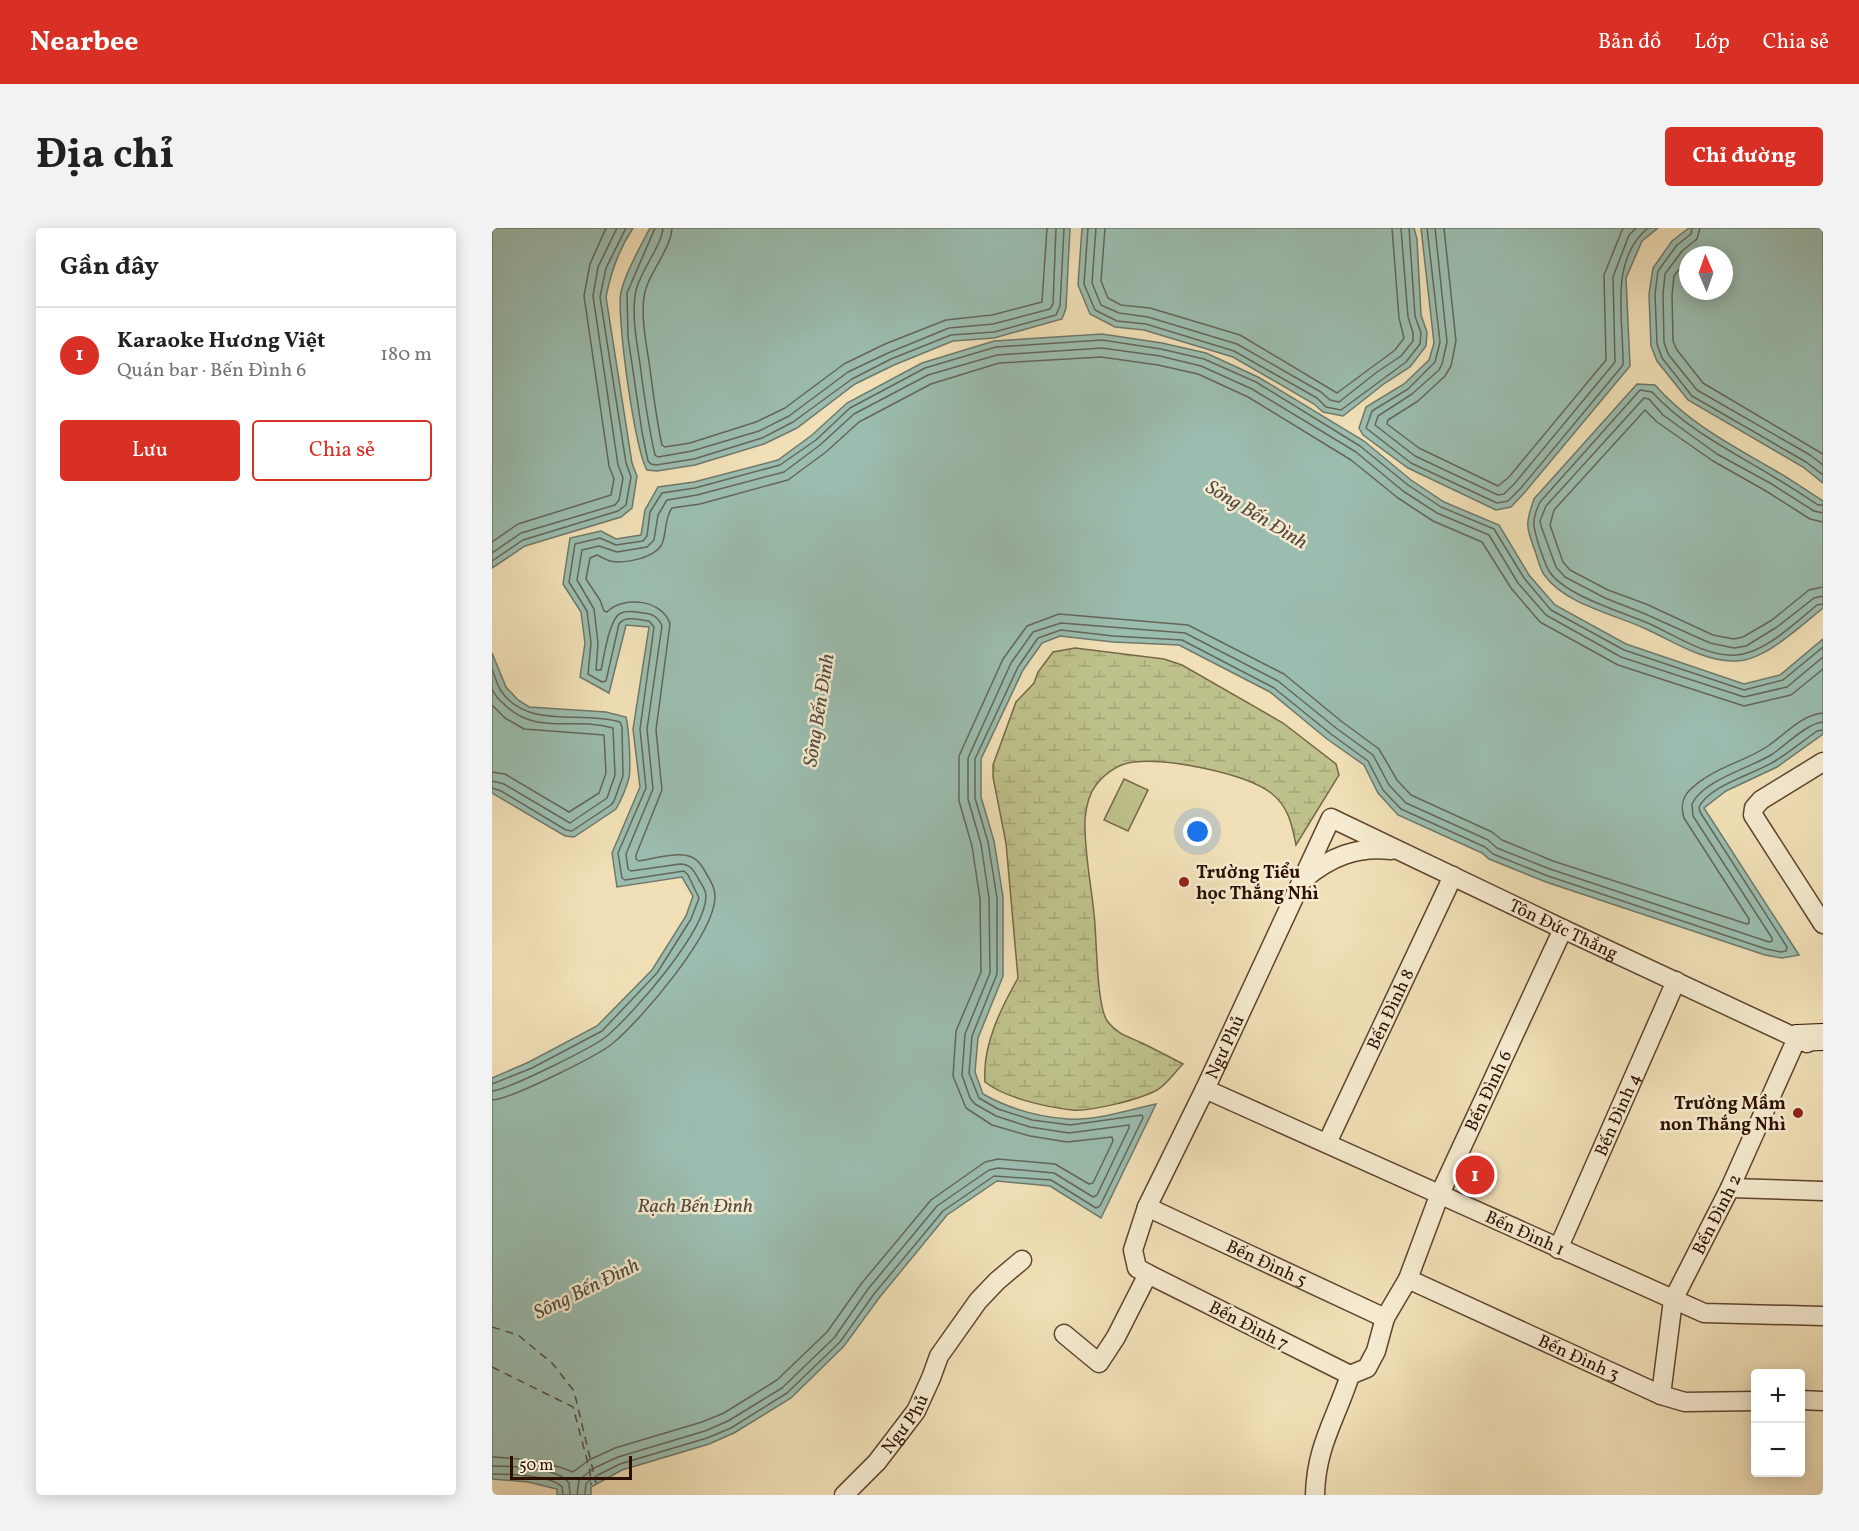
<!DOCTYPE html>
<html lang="vi">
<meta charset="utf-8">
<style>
:root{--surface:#fff;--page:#f2f2f2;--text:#202124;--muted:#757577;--line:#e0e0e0;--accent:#d93025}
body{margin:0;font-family:Vollkorn,serif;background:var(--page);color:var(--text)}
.controls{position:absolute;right:18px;bottom:18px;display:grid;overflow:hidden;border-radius:6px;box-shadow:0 3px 15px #0003}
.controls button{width:54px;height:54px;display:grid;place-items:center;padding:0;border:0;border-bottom:2px solid var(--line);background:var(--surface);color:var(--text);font:30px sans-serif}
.compass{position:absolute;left:1187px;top:18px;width:54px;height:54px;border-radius:50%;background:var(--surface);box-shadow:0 3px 15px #0003;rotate:358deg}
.scale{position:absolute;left:18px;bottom:15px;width:122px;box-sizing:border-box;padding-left:6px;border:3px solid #2e1003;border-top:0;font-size:16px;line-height:21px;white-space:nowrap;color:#2e1003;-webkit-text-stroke:4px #f6ebd0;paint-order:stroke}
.you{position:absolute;left:706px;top:604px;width:21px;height:21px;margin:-15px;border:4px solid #fff;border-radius:50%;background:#1a73e8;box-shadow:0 0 0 9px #1a73e833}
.badge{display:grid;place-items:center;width:39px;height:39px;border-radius:50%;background:var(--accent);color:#fff;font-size:20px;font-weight:700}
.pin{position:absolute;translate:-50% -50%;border:3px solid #fff;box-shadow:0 2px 6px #0006}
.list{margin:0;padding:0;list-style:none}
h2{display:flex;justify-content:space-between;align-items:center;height:78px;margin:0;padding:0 24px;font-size:26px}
h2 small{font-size:20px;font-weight:400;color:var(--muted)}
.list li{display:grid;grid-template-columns:39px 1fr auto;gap:18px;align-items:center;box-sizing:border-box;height:96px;padding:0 24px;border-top:2px solid var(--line)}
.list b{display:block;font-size:22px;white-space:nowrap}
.list p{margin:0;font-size:20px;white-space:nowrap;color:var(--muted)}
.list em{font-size:20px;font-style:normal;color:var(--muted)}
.actions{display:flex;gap:12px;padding:18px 24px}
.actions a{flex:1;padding:14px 0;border:2px solid var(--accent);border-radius:6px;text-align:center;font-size:21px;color:var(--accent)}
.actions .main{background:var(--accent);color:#fff}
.map{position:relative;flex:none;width:1331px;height:1267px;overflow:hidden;border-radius:6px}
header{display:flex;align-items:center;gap:36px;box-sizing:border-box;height:84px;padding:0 30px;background:var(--accent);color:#fff}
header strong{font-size:28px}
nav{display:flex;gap:33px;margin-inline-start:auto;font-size:21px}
.intro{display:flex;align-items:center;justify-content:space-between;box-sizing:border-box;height:144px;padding:0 36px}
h1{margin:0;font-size:42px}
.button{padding:15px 27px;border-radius:6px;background:var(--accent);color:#fff;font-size:21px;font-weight:700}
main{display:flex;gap:36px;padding:0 36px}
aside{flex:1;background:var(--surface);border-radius:6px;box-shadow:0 3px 15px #0003}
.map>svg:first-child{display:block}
</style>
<header>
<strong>Nearbee</strong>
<nav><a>Bản đồ</a><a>Lớp</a><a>Chia sẻ</a></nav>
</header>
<div class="intro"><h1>Địa chỉ</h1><a class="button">Chỉ đường</a></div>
<main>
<aside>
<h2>Gần đây<small></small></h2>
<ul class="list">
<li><span class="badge">1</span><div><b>Karaoke Hương Việt</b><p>Quán bar · Bến Đình 6</p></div><em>180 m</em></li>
</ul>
<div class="actions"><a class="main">Lưu</a><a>Chia sẻ</a></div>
</aside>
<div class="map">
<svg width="1331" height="1267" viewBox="0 0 1331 1267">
<defs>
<pattern id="wetland-marsh" width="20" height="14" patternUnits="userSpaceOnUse" patternTransform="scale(1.5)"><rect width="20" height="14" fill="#bec18b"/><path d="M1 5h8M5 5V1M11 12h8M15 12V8" fill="none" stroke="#a4a576"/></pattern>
</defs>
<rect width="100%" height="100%" fill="#f1e0b7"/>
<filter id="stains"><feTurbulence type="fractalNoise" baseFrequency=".00333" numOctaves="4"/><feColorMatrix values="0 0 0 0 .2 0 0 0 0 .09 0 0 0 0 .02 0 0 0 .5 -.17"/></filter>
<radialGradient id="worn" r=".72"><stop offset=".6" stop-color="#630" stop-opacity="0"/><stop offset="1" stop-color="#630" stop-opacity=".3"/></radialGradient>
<path fill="#bec18b" stroke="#766847" stroke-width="1.5" d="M632,551L656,562L636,603L612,592Z"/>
<path fill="url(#wetland-marsh)" stroke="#766847" stroke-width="1.5" d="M583,420L672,431L690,437L791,495L844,536L847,547L804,617C800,596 796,578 779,565C753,545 675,530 642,534C628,535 613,545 604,557C597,566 594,580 593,591C592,623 599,655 602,686C605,708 604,780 616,794C625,806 637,809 650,815C664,822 678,829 691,836C683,844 674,857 665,862C649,871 598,884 580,882C554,879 513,870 493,854C490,818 509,780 526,750L514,615L501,549V537L524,474L542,455L546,444L561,424Z"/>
<g fill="#9bbdaf" stroke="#6f786a" stroke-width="1.5" fill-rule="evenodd">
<path d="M0,0H141C127,21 119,43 114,69L140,235L145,248L140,280L129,289L33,318L0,340Z"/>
<path d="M158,0H578L574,80L570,91L502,110L461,113L402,137L363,156L305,200L272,216L203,237L165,243L155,242C143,224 124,86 129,64C133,45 149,17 158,0Z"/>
<path d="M590,0H922L925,11L929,87L935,104L934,118L918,139L893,155L851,188L831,184L822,176L741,129L652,102L623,99L598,86L586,57Z"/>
<path d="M929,0H1166L1150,13L1134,50L1138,138L1033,264L1019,279L1004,282L916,240L871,207L867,200L874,179L912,156L937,132L942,115Z"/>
<path d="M1197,0H1331V255L1311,239L1196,172L1165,133L1159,118L1157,66L1161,40L1180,13ZM1196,27H1232V63H1196Z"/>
<path d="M610,106L670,115L714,125L766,149L872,213L919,252L952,274L1007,297L1037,347L1063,377L1134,416L1252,456L1288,447L1331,411V506L1285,539L1234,563L1212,580L1307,727L1290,730L1273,727L1054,654L997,631L990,625L906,587L886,565L872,537L835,511L778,464L687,417L621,414L568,408L550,415L531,442L489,531V569L502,613L511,669V748L486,810L483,844L491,866C516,880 546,889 576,891C603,893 637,882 664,876L609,990L558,958L505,953L455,987L387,1070L352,1118L299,1170L242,1205L217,1216L130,1242L99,1259V1267H65V1261L36,1254L0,1251V850L37,834L105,798L160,742L194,688L201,668L190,649L125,659L120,625L148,559L141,501L157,399L134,397L117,465L88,449L93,415L89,384L71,356L78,310L109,303L124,311L149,307L153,282L166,259L202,254L286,232L320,207L355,175L430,135L502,113Z"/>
<path d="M1145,156L1163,157C1196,195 1241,218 1284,243C1300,252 1315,263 1331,273V380C1308,398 1273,433 1243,433C1212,434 1181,413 1154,401C1122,386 1075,377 1053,348C1048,342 1046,331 1043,323C1034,299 1033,296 1042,271Z"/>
<path d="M0,425L14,459L26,472L37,479L114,484L134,489C137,501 139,538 137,550C134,561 129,572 124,581L82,609L73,608L0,565Z"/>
</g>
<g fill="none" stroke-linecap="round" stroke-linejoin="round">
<g stroke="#646659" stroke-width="1.5">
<path d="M163,0L135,65L136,109L150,204L156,233L159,236L164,237L202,231L270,210L301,194L360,151L399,131L459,107L502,104L564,87L568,78L572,0"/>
<path d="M171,0C170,18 145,47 143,68C140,90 145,115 148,136C152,167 156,197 163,227L166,229L200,223L267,203L297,188L356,144L396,125L457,100L501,96L558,81L561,76L564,0"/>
<path d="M180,0C179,22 155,46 152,69C149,88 154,115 157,134C161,162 164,190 170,217L173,219L198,215L264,194L293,180L352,136L393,116L454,92L500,87L550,74L555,0"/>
<path d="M596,0L592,56L603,82L625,93L654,96L742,123L825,170L834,179L849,182L914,134L928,116L929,105L923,88L917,0"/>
<path d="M604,0L600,55L609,77L627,85L656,89L745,116L829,164L838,172L847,174L885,144L909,128L921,113V105L916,89L909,0"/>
<path d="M613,0L609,53L616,70L629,77L658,80L748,107L845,165L903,122L912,110L907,90L900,0"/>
<path d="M935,0L948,114L943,134L916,161L880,183L874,200L919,235L1005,275L1016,273L1029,260L1131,137C1132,92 1116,33 1156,0"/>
<path d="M943,0L955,114L950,136L947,142L920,166L886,188L883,197L923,228L1006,267L1012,266L1023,255L1123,134L1121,49L1137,7L1144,0"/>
<path d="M952,0L964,113L959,138L953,148L926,173L896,192L895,196L927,220L1006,258L1017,249L1114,132L1112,47L1131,0"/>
<path d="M1200,0L1199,6L1185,17L1166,43L1163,66L1165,116L1170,130L1200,168L1314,234L1331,247"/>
<path d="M1208,0L1205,11L1190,23L1173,46L1171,66L1172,114L1176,126L1205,162L1318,227L1331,237"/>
<path d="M1196,30L1182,48L1180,67L1181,113L1185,122L1211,155L1331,226"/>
<path d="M1331,277H1326C1311,267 1297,258 1282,249C1239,223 1194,201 1160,164L1148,162L1048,274C1039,293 1041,298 1047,318C1050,326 1053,336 1057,343C1073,368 1131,384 1158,396C1184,408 1215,429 1244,427C1272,426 1304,394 1325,377L1331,376"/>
<path d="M1331,285L1322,283L1278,255L1225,226L1171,187L1157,171L1152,170L1054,278L1048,293L1049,298L1064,339L1073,349L1113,370L1151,385L1218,415L1242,420L1254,418L1285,399L1322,370L1331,368"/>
<path d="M1331,294L1318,291L1274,263L1221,233L1165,194L1153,182L1062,282L1058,297L1071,334L1078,342L1116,362L1154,376L1221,407L1242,411L1251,409L1280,392L1317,362L1331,359"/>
<path d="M0,314L26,296L119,267L122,251L117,238L92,68L98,36L114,0"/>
<path d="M0,325L29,305L123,277L127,272L131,250L126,237L101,68L106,39L125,0"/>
<path d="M0,333L31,312L126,283L134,277L139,249L134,235L108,69L114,40L134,0"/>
<path d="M0,441C3,448 5,457 9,463C36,502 89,482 128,494L130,499L131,548L122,573L119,577L80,603L74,602L9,563L0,560"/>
<path d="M0,461C3,467 6,471 11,475C43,509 83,488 121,500L123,547L115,570L78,595L12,556L0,553"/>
<path d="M0,477L13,490L32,501L112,507L114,545L107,565L77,584L13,546L0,544"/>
<path d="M0,856L40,840L110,803L165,745L199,691L207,670L196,647L192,643L133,652L130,650L126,625L154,560L148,501L162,399L157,393C147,392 133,387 127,396L114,453L110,454L96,446L99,415L95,383L77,354L83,316L108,310L124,317L151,313L155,308L158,284L170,265L203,260L288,237L324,212L358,180L433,140L504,119L610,112L669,121L712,131L764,154L868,218L916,257L949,279L1002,301L1032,350L1059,382L1132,422L1252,462L1291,452L1331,419"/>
<path d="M0,863C15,862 102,819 115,808C142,785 214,703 214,668C214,662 210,657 207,652C202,643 199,636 188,636L139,643L136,641L134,626L161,561L155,501L170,398C166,389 161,386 152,385C145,384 135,382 129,385C117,390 112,429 109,442H104L106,415L102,381L85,352L90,322L107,318L125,324L155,319L162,312L166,287L175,272L205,267L292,244L328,217L362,186L436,147L505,127L610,120L668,128L709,138L760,161L864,224L911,263L945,285L997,307L1026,355L1054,387L1129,429L1252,469L1295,459L1331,429"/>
<path d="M0,872C17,872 105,828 120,816C149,792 224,705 223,668C223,660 219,653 215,647C210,637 204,628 192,627C178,625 161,631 147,633L144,631V627L170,562L164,502L178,396C171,372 132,367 115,384L112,383L108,372L94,351L98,330L105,327C110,329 114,332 118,333C133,336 163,330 170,316C175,304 172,291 180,280L208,276L296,252L334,224L367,194L439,156L507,135L609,129L666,137L706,146L756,169L859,232L906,270L941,293L990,314L1019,360L1048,394L1126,437L1252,478L1299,467L1331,441"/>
<path d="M0,1229C28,1230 56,1233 81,1244L97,1232L123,1220L210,1194L232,1185L285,1152L335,1104L369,1056L439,972L493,934L506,931L563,936L597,956L601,955L621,913L620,909L575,914L538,908L500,897L474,880L461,848L464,803L489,744L488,671L480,618L467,573V528L511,431L535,398L567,386L696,397L792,446L849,493L887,521L905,552L919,567L1000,604L1010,612L1061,633L1255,696L1257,695V691L1192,590C1189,581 1190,571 1196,564C1218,540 1251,535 1276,518C1292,507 1311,486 1331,485"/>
<path d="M0,1238C19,1238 65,1239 77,1255L78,1267"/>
<path d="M0,1246C16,1246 60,1247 70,1259L71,1267"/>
<path d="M85,1267L87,1252L102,1240L126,1229L213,1203L236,1193L290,1160L342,1110L376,1061L445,978L497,942L506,940L562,945L601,969L605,967L637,900V897L577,905L538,899L504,888L483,876L478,870L470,847L473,806L498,745L497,670L489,616L476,571V530L519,435L541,404L569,395L693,405L786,453L844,500L881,527L897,557L914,575L996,612L1005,620L1058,641L1277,714L1280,713V710L1201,588L1200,576C1211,552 1258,540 1279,527C1293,518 1315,495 1331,494"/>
<path d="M93,1267L94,1255L106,1247L128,1236L215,1210L239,1200L295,1165L348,1114L382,1066L451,983L502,948L559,952L604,980L608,978L651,890L650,887L578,897L540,892L506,881L487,870L477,845L480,808L505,746V670L496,614L483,570V531L526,439L546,410L569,402L621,408L690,412L782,460L839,506L876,533L891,562L909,581L993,619L1001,626L1056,648L1274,721L1289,724L1294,723L1295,719L1208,584L1207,579C1218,557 1263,546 1283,533C1298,524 1311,513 1325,503L1331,502"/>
</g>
<g stroke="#544d3f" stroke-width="1.5" stroke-dasharray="8 6" stroke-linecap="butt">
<path d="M0,1099L26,1107L60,1135L82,1163L104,1255"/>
<path d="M0,1139L81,1179L98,1243L99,1257"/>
</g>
<defs>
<g id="street">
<path d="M1331,534L1269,572L1262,580L1261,587L1331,696"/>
<path d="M812,651C838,629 865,618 899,622"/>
<path id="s1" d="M713,861L1212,1085L1331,1088"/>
<path id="s2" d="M835,915L961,648"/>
<path d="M1238,960L1331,963"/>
<path id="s3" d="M655,979L893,1090"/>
<path id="s4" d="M1066,1021L1184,753"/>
<path id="s5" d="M916,1051L1169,1167L1193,1174L1264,1173"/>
<path d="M572,1106L607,1135L624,1109L656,1046"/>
<path id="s6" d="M858,1147L656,1046L645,1040L641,1022L655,979L713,861L839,590L1071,701L1315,815"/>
<path id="s7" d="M858,1147L875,1140L884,1123L893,1090L916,1051L947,968L1071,701"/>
<path id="s8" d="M1169,1167L1181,1072L1238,960L1305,810"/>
<path d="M1308,1172L1331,1173"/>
<path id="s9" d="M352,1267L385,1234L424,1183L439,1150L447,1128L486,1073L505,1053L530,1032"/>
<path d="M823,1267C824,1218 844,1191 858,1147"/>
</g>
<path id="secondary" d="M1305,810L1331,809"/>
</defs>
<use href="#street" stroke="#5f4430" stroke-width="21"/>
<use href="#secondary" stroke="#2e1003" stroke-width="28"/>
<use href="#street" stroke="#f6ebd0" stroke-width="18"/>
<use href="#secondary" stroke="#f6ebd0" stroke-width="26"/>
</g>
<g fill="#8f2418" stroke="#f6ebd0" stroke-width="2">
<circle cx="692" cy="654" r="6"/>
<circle cx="1306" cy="885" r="6"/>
</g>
<g text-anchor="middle" stroke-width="5" stroke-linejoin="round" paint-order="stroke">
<g font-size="18" font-weight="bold" fill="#2e1003" stroke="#f6ebd0" text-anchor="start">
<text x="704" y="650">Trường Tiểu<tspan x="704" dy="21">học Thắng Nhì</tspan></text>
<text x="1294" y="881" text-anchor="end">Trường Mầm<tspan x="1294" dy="21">non Thắng Nhì</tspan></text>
</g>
<g font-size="18" fill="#2e1003" stroke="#f6ebd0">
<text dy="6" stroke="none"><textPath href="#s6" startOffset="990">Tôn Đức Thắng</textPath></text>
<text dy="6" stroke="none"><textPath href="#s2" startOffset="148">Bến Đình 8</textPath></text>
<text dy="6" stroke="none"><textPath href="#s6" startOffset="480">Ngư Phủ</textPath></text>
<text dy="6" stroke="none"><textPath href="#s7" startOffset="322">Bến Đình 6</textPath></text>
<text dy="6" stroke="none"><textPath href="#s4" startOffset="147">Bến Đình 4</textPath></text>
<text dy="6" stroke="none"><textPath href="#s8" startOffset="192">Bến Đình 2</textPath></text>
<text dy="6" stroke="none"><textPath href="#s1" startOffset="351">Bến Đình 1</textPath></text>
<text dy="6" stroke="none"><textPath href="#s3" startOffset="132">Bến Đình 5</textPath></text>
<text transform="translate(757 1097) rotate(27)" y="6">Bến Đình 7</text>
<text dy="6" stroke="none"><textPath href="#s5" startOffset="188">Bến Đình 3</textPath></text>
<text dy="6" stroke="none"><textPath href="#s9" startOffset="94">Ngư Phủ</textPath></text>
</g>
<g font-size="20" font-style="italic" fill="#544d3f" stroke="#f6ebd0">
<text transform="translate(765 286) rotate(31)" y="7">Sông Bến Đình</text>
<text transform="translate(326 482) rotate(-81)" y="7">Sông Bến Đình</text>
<text x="203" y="984">Rạch Bến Đình</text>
<text transform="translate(94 1060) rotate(-26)" y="7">Sông Bến Đình</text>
</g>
</g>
<rect width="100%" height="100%" filter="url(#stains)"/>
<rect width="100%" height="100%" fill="url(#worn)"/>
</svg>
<div class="controls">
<button>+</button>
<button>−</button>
</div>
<svg class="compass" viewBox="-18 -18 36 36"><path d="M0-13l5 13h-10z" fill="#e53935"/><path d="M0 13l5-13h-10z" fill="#757577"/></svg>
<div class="scale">50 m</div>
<div class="you"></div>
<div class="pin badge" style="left:983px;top:947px">1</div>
</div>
</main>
